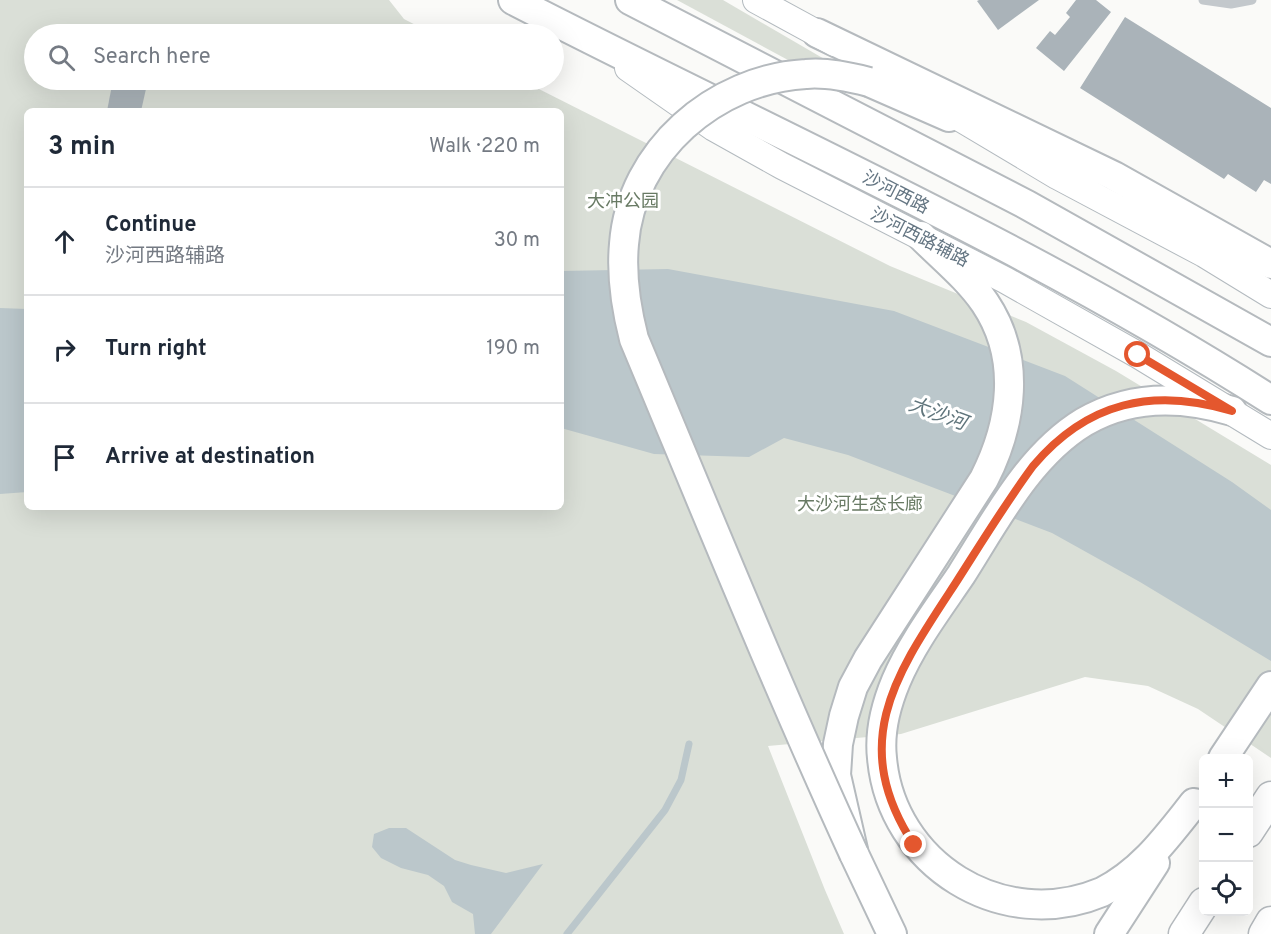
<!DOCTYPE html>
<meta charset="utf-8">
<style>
:root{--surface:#fff;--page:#f6f6f7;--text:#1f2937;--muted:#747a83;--line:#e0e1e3}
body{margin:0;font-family:Overpass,"Noto Sans SC",sans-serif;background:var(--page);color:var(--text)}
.controls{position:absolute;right:18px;bottom:18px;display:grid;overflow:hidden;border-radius:9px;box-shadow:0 6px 24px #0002}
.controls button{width:54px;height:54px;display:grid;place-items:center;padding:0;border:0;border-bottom:2px solid var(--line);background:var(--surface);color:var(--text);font:30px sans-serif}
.stop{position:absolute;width:18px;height:18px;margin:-14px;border:4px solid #e4572e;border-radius:50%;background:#fff}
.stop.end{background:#e4572e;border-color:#fff;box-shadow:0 2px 6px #0008}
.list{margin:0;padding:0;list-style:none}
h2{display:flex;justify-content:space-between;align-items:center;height:78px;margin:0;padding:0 24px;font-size:26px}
h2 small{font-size:20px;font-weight:400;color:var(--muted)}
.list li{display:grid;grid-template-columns:39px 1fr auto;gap:18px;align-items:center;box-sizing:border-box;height:108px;padding:0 24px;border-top:2px solid var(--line)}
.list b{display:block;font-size:22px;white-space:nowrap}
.list p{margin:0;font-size:20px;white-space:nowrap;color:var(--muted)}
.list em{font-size:20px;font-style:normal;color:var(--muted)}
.icon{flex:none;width:33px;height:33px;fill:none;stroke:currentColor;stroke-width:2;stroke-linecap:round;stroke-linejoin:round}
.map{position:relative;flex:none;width:1271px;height:934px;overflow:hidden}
.search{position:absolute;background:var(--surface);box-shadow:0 6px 24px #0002;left:24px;top:24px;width:540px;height:66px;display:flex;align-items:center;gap:15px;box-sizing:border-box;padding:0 21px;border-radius:33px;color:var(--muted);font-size:22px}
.panel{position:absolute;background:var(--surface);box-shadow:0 6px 24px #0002;left:24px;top:108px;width:540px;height:402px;border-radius:9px}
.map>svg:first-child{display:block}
</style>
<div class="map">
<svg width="1271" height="934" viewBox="0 0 1271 934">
<rect width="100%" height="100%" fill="#fafaf8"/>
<g fill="#dadfd7" fill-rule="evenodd">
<path d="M0,0H389L404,19L433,34H34V80H521L890,266L1026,322L1116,371L1271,465V758L1198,709L1148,686L1085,677L901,734L768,746L825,890L844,934H0ZM27,111H561V507H27Z"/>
<path d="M677,0H723L826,60H788Z"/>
</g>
<g fill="#bbc7cb">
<path d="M668,269L894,311L1065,376L1232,482L1271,510V661L1140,582L1052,533L848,455L784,438L749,457L654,454L561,428V271Z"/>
<path d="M0,308L27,309V492L0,494Z"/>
<path d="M389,828H406L455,860L471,865L506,873L543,864L491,934H475L473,914L452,902L444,886L428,875L401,868L381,858L372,847L374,834Z"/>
</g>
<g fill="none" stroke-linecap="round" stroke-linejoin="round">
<path stroke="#bbc7cb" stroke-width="7" d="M567,934L665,810L681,780L689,744"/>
</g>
<g fill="#aab3b9">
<path d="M979,0H1039L998,30L977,1Z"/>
<path d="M1076,0H1096L1111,12L1064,71L1036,48L1050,31L1055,35L1070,17L1066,13Z"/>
<path d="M1125,17L1271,108V184L1264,180L1256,192L1228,174L1224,179L1080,88Z"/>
<path d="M113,80H148L141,111H107Z"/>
</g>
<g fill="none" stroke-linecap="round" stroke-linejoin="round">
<defs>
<g id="secondary">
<path d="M756,0L835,43"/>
<path d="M628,68L714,128L782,166L1005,280L1138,355L1271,436"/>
<path d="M933,102L1057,176L1204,254L1271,295"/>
</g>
<g id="primary">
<path d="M513,0C767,131 1030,246 1271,400"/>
<path d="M630,0L1027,205L1271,342"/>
<path d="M817,33L1114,176L1271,264"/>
<path d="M869,82L949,117"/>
<path d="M1223,758L1271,686"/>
<path d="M1194,803C1167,837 1142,872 1102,892C1002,934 891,864 882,758C879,732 886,705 896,681C912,643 938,609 961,575C995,522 1028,456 1084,422C1130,395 1182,396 1232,411"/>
<path d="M892,934L854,854L836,775L838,744L844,716L853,687L868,659L984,479C1012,424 1022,358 985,303C968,278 943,258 921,236"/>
<path d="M1109,934L1155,863"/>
</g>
<g id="trunk">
<path d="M1248,832L1271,797"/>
<path d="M1184,934L1204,903"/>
<path d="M1264,934L1271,922"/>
</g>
</defs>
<use href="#secondary" stroke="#b3babf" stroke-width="28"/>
<use href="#primary" stroke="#b5babe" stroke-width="32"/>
<use href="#trunk" stroke="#b4b9bd" stroke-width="33"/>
<path stroke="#c3c8cc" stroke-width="9" d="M1203,0L1231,4L1252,0"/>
<use href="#secondary" stroke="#fff" stroke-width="26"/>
<use href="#primary" stroke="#fff" stroke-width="28"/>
<use href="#trunk" stroke="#fff" stroke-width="30"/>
<defs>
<path id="primary-bridge" d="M854,854C776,684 706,511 634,339C626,308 621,276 624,244C631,151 715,79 806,74C827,72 849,77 869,82"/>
</defs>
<use href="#primary-bridge" stroke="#b5babe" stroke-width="32" stroke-linecap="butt"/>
<use href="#primary-bridge" stroke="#fff" stroke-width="28"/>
</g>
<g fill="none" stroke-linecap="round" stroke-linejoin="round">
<path stroke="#e4572e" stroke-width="8" d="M914,845C847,742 896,674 955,584C980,545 1005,504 1033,466C1087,402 1153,387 1232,411L1138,355"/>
</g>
<g text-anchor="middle" stroke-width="6" stroke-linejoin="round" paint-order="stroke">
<g font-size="18" fill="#657683" stroke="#fff">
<text transform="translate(896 192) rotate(27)" y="6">沙河西路</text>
<text transform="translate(920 237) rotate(27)" y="6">沙河西路辅路</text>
</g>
<g font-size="18" fill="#687a64" stroke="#fff">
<text x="623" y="207">大冲公园</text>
<text x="860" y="510">大沙河生态长廊</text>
</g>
<g font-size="20" font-style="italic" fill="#60757c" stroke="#fff">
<text transform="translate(938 413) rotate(20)" y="7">大沙河</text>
</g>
</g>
</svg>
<div class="controls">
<button>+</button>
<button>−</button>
<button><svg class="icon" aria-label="locate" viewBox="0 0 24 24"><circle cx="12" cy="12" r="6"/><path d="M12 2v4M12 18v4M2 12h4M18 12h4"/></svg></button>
</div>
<div class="stop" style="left:1138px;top:355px"></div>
<div class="stop end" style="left:914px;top:845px"></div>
<div class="search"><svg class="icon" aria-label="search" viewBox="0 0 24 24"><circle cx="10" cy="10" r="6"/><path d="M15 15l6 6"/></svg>Search here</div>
<section class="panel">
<h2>3 min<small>Walk · 220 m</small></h2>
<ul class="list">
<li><svg class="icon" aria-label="ahead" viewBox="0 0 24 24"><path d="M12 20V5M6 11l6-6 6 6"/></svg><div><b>Continue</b><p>沙河西路辅路</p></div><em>30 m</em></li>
<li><svg class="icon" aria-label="right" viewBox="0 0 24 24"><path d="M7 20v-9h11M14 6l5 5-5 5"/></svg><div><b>Turn right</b></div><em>190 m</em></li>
<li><svg class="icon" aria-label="arrive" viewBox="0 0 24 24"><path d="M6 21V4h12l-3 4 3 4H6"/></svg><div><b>Arrive at destination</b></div></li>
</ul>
</section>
</div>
